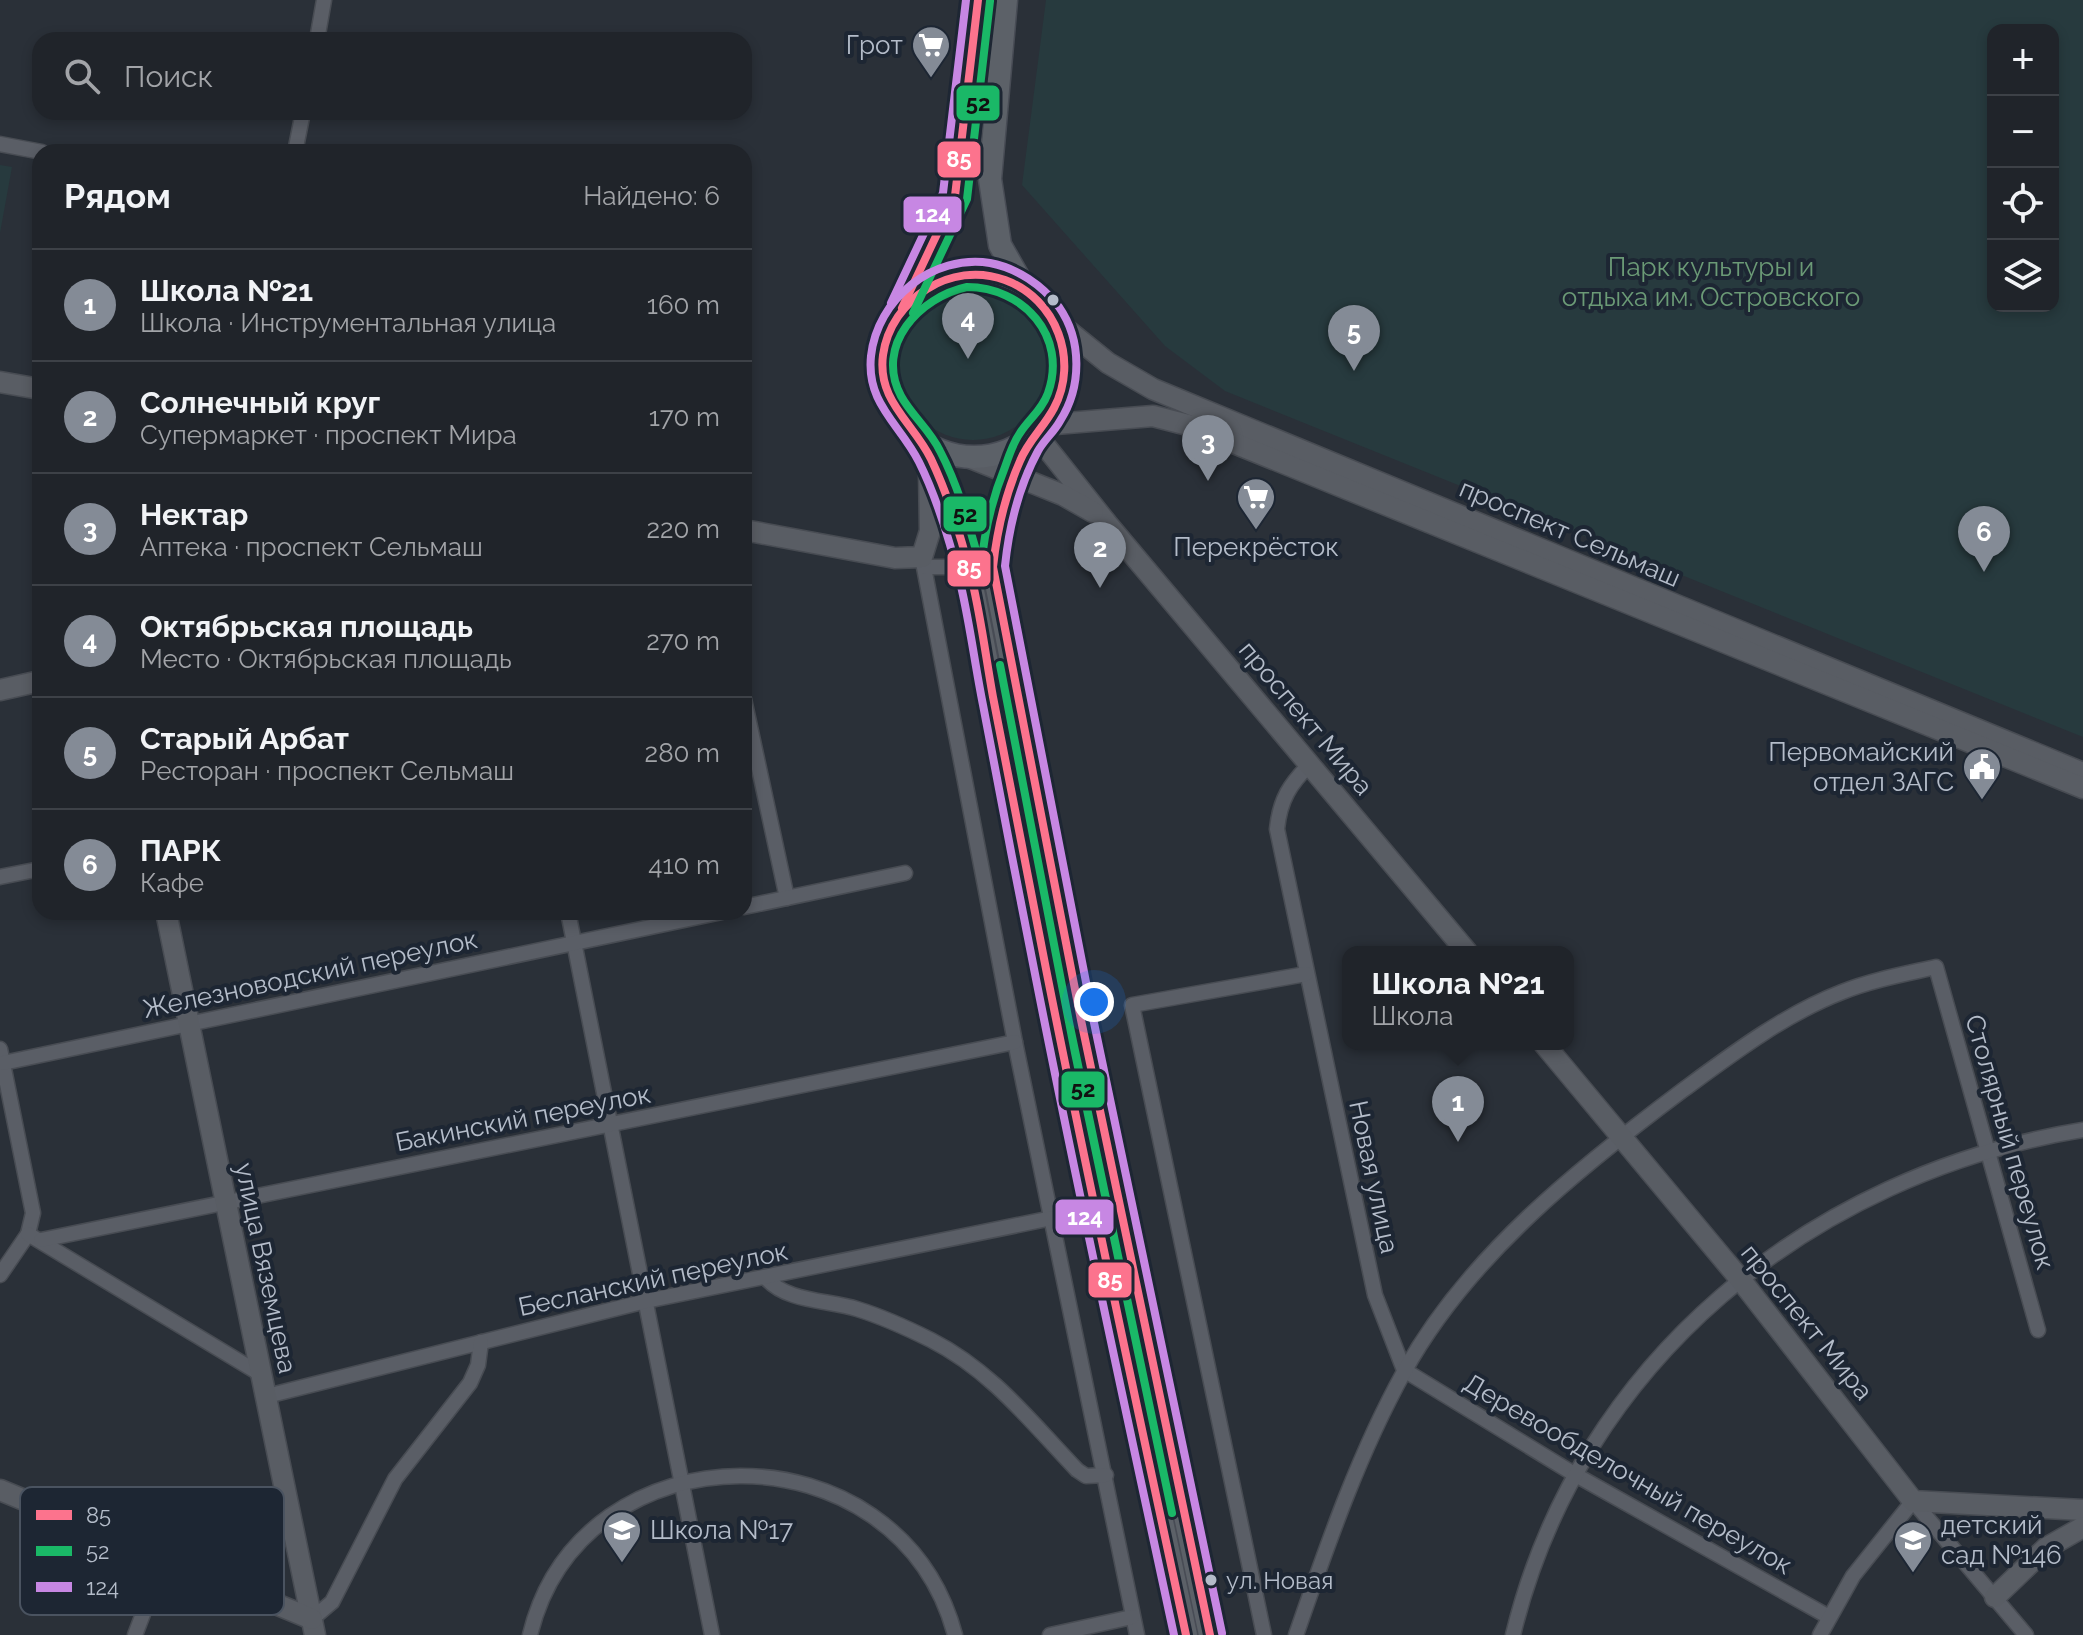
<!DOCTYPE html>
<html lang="ru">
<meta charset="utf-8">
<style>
:root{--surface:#20242a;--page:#282c32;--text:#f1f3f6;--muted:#a2a4a8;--line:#3d4147;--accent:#848b96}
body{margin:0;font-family:Raleway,sans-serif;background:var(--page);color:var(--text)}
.controls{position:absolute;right:24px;top:24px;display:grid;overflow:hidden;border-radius:16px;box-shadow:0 4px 12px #0003}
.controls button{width:72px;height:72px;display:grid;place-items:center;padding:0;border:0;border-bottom:2px solid var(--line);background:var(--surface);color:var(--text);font:40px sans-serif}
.you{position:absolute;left:1094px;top:1002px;width:28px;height:28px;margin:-20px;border:6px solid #fff;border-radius:50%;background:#1a73e8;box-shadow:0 0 0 12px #1a73e833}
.badge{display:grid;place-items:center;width:52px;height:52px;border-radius:50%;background:var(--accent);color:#fff;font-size:26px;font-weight:700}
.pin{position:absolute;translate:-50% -66px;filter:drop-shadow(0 2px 4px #0008)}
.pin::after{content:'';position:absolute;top:42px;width:28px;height:24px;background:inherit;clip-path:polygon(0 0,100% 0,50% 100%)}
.popup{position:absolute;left:1342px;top:946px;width:232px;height:104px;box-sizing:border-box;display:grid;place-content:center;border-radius:16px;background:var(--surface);filter:drop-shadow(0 2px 6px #0005);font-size:26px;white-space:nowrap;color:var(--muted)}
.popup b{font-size:30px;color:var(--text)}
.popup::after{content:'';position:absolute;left:50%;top:100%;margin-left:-16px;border:16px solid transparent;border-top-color:var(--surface)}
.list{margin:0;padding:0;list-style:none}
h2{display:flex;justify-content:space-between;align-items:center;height:104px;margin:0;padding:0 32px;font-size:34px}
h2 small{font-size:26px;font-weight:400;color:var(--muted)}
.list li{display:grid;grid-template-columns:52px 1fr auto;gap:24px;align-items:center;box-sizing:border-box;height:112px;padding:0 32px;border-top:2px solid var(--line)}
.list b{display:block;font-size:30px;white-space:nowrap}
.list p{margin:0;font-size:26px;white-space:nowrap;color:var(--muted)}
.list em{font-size:26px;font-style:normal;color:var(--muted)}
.icon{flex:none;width:44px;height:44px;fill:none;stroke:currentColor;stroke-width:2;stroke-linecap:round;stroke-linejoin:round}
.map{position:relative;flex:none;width:2083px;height:1635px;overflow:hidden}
.search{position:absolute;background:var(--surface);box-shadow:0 4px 12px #0003;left:32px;top:32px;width:720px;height:88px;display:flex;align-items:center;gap:20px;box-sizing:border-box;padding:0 28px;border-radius:24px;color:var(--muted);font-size:30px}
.panel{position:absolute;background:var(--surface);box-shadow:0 4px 12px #0003;left:32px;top:144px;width:720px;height:776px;border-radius:24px}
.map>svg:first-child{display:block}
</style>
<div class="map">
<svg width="2083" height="1635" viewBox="0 0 2083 1635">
<rect width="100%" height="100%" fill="#2a3038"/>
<g fill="#273a3e" fill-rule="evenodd">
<path d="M1046,0H2083V737L1225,391L1165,346L1022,185ZM2053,30V306H1993V30Z"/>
<path d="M0,165L12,167L0,233Z"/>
<circle cx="973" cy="365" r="75"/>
</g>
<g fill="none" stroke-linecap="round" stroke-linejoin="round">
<defs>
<g id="street">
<path d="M317,40L324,0"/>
<path d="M0,144L42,152"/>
<path d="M295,152L303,112"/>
<path d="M922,557L1015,1042L1137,1635"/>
<path d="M926,567H968"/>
<path d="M744,699L787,898"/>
<path d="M1311,763C1290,784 1280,799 1277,829L1375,1295L1404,1370L1574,1474L1829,1617"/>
<path d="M0,877L40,869"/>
<path d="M744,907L905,873"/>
<path d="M568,912L712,1635"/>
<path d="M0,1049L33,1213L28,1234L0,1275"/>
<path d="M3,1063L722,912"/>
<path d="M28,1234L262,1375"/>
<path d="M41,1240L1015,1042"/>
<path d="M766,1278C786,1302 829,1300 857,1309C883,1317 907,1328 931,1340C992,1371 1031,1422 1077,1470L1086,1476L1106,1475"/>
<path d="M267,1396L646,1301L1052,1218"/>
<path d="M312,1619L332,1602L395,1479L470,1383L478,1365L481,1342"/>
<path d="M135,1635L165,1556"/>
<path d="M530,1635C581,1424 898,1422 955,1635"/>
<path d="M1050,1635L1132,1617"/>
<path d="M1264,1635L1132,1005L1306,974"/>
<path d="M1296,1635C1327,1546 1358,1455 1404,1372C1467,1257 1580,1167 1683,1090C1732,1054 1785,1014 1842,992C1872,980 1905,974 1936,967L2038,1330"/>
<path d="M1513,1635C1579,1362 1811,1174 2083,1130"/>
<path d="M1820,1635L1853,1576L1913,1501L2026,1635"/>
</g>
<g id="secondary">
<path d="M1051,317L1108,363L1153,389L2083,773"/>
<path d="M0,382L40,389"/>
<path d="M1043,425L1153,416L1192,426L2083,788"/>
<path d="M1035,433L1109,526L1467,952"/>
<path d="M968,457L1063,495L1093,512"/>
<path d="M744,530L895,558L922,557L930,531L929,470"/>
<path d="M0,690L40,681"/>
<path d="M166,912L315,1635"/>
<path d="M1544,1044L1740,1279L1913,1501L2083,1510"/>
<path d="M0,1490L312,1619"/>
<path d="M1995,1597L2046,1548L2083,1527"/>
</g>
<g id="primary">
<path d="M1006,0L990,179L1000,245L1025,289"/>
<circle cx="974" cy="366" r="91"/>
<path d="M907,300L955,196L978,0"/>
<path d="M1030,438L995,533L993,567L1081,1020L1210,1635"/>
<path d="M922,442L969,570L1057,1024L1186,1635"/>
</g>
</defs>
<use href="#street" stroke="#484c53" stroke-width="17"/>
<use href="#secondary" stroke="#484c53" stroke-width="23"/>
<use href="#primary" stroke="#484c55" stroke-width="25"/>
<use href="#street" stroke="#5a5e66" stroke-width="14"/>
<use href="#secondary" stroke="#595d64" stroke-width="20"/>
<use href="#primary" stroke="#5c6168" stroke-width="22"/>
<defs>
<g id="bus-1">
<path d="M902,308L955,196L978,0"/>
<path d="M1186,1635C1139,1415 1091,1195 1047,974C1029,882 1011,789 993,697C986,658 981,618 972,580C962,540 949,497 931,459C913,422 877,401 883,355C891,299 951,260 1005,280C1057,299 1079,361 1054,408C1044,427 1028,441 1020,461C1005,495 997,530 993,567L1081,1020L1210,1635"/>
</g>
<g id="bus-2">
<path d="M967,287C1023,287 1068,336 1048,393C1042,410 1029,419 1020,433C1013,443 1009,455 1005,467C992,499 984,533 981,568C970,529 959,487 940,451C930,430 912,416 901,396C874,345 920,297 967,287Z"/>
<path d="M913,313L967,199L990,1"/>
<path d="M1000,665L1069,1022L1172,1513L1075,1053Z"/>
</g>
<g id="bus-3">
<path d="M891,303L943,193L966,0"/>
<path d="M1174,1635C1127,1416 1079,1198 1036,979C1018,888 1000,796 983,705C975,665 970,625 961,586C951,545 938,500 919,462C900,424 866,404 871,356C877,299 933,254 990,263C1017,268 1042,285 1059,307C1082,340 1082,387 1060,421C1054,432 1044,440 1038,451C1019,486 1009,527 1005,566L1093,1018L1222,1633"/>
</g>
</defs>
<use href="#bus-1" stroke="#1d2633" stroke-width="14"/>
<use href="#bus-2" stroke="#1d2633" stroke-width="14"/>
<use href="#bus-3" stroke="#1d2633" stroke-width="14"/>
<use href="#bus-1" stroke="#fc738d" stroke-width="8"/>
<use href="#bus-2" stroke="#1ab867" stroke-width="8"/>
<use href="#bus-3" stroke="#c787e3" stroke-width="8"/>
</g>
<defs>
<symbol id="supermarket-pin" viewBox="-11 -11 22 30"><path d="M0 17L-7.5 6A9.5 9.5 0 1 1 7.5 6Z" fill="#848b96" stroke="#1d2633"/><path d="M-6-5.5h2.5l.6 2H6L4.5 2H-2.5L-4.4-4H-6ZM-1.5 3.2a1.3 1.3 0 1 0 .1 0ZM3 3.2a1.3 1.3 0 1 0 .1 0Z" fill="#fff"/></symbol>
<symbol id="civic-pin" viewBox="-11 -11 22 30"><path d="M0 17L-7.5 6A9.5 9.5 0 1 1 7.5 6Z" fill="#848b96" stroke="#1d2633"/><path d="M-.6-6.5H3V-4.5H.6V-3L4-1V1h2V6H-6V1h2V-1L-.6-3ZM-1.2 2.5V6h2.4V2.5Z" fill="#fff"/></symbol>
<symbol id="school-pin" viewBox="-11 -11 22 30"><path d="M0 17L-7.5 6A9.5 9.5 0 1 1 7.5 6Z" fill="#848b96" stroke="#1d2633"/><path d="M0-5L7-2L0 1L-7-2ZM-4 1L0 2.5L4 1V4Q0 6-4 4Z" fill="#fff"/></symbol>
</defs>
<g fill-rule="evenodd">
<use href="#supermarket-pin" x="909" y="23" width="44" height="60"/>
<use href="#supermarket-pin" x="1234" y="475" width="44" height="60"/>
<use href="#civic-pin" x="1960" y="745" width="44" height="60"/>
<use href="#school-pin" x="600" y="1508" width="44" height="60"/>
<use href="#school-pin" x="1891" y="1518" width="44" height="60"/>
</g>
<g fill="#b4bcc9" stroke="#1d2633" stroke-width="3">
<circle cx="1053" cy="300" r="7"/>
<circle cx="1211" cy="1580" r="7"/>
</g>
<g text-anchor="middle" stroke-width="8" stroke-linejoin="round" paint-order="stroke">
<g font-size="24" fill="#b4bcc9" stroke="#1d2633" text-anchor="start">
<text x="1226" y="1589">ул. Новая</text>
</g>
<g font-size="26" fill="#b4bcc9" stroke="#1d2633" text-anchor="end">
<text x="903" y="54">Грот</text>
<text x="1256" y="556" text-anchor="middle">Перекрёсток</text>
<text x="1954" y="761">Первомайский<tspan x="1954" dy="30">отдел ЗАГС</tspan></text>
<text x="1941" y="1534" text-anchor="start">детский<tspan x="1941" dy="30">сад №146</tspan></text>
<text x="650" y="1539" text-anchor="start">Школа №17</text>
</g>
<g font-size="26" fill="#6b9a76" stroke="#1d2633">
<text x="1711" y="276">Парк культуры и<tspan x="1711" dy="30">отдыха им. Островского</tspan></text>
</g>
<g font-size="26" fill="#b4bcc9" stroke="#1d2633">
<text transform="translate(1570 533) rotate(23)" y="9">проспект Сельмаш</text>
<text transform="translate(1306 718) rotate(50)" y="9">проспект Мира</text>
<text transform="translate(310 974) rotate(-12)" y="9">Железноводский переулок</text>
<text transform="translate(523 1118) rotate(-11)" y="9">Бакинский переулок</text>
<text transform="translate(2010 1142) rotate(74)" y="9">Столярный переулок</text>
<text transform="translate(1374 1177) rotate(78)" y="9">Новая улица</text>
<text transform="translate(266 1268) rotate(78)" y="9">улица Вяземцева</text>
<text transform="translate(653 1279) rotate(-12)" y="9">Бесланский переулок</text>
<text transform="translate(1807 1322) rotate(51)" y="9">проспект Мира</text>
<text transform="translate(1628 1474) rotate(30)" y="9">Деревообделочный переулок</text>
</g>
</g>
<rect x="20" y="1487" width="264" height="128" rx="12" fill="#1d2633" stroke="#4a5360" stroke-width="2"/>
<rect x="36" y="1510" width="36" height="10" fill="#fc738d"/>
<rect x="36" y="1546" width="36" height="10" fill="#1ab867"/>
<rect x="36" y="1582" width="36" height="10" fill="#c787e3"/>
<g font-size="22" fill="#b4bcc9">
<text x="86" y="1523">85</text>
<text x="86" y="1559">52</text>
<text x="86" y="1595">124</text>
</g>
<g stroke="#1d2633" stroke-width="3">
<rect x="955" y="84" width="46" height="38" rx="8" fill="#1ab867"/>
<rect x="936" y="140" width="46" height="39" rx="8" fill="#fc738d"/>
<rect x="902" y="195" width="61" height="39" rx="8" fill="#c787e3"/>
<rect x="942" y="495" width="46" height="38" rx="8" fill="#1ab867"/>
<rect x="946" y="549" width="46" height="39" rx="8" fill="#fc738d"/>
<rect x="1060" y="1070" width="46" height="39" rx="8" fill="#1ab867"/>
<rect x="1054" y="1198" width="61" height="38" rx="8" fill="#c787e3"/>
<rect x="1087" y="1261" width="46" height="38" rx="8" fill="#fc738d"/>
</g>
<g font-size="22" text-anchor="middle" font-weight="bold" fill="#fff">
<text x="959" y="167">85</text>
<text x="933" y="222">124</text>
<text x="969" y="576">85</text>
<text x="1085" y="1225">124</text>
<text x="1110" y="1288">85</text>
</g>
<g font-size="22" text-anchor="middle" font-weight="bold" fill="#111">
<text x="978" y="111">52</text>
<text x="965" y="522">52</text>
<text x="1083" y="1097">52</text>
</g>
</svg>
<div class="controls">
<button>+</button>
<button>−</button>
<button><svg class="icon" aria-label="locate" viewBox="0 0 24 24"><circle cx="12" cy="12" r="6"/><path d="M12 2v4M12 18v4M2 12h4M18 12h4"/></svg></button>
<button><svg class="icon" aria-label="layers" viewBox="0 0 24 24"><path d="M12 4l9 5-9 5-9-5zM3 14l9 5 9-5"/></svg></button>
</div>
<div class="you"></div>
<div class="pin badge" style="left:1458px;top:1142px">1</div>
<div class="popup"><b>Школа №21</b>Школа</div>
<div class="pin badge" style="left:1100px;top:588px">2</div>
<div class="pin badge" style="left:1208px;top:481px">3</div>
<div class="pin badge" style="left:968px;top:359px">4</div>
<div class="pin badge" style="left:1354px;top:371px">5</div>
<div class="pin badge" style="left:1984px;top:572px">6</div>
<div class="search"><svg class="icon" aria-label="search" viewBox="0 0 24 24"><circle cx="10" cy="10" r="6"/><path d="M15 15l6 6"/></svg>Поиск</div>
<section class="panel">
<h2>Рядом<small>Найдено: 6</small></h2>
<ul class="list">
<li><span class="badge">1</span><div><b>Школа №21</b><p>Школа · Инструментальная улица</p></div><em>160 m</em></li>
<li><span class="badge">2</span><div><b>Солнечный круг</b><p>Супермаркет · проспект Мира</p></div><em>170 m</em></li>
<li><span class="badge">3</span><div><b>Нектар</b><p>Аптека · проспект Сельмаш</p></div><em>220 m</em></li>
<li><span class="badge">4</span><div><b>Октябрьская площадь</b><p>Место · Октябрьская площадь</p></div><em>270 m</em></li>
<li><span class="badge">5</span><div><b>Старый Арбат</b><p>Ресторан · проспект Сельмаш</p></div><em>280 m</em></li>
<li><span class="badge">6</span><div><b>ПАРК</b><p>Кафе</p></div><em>410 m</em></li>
</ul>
</section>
</div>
